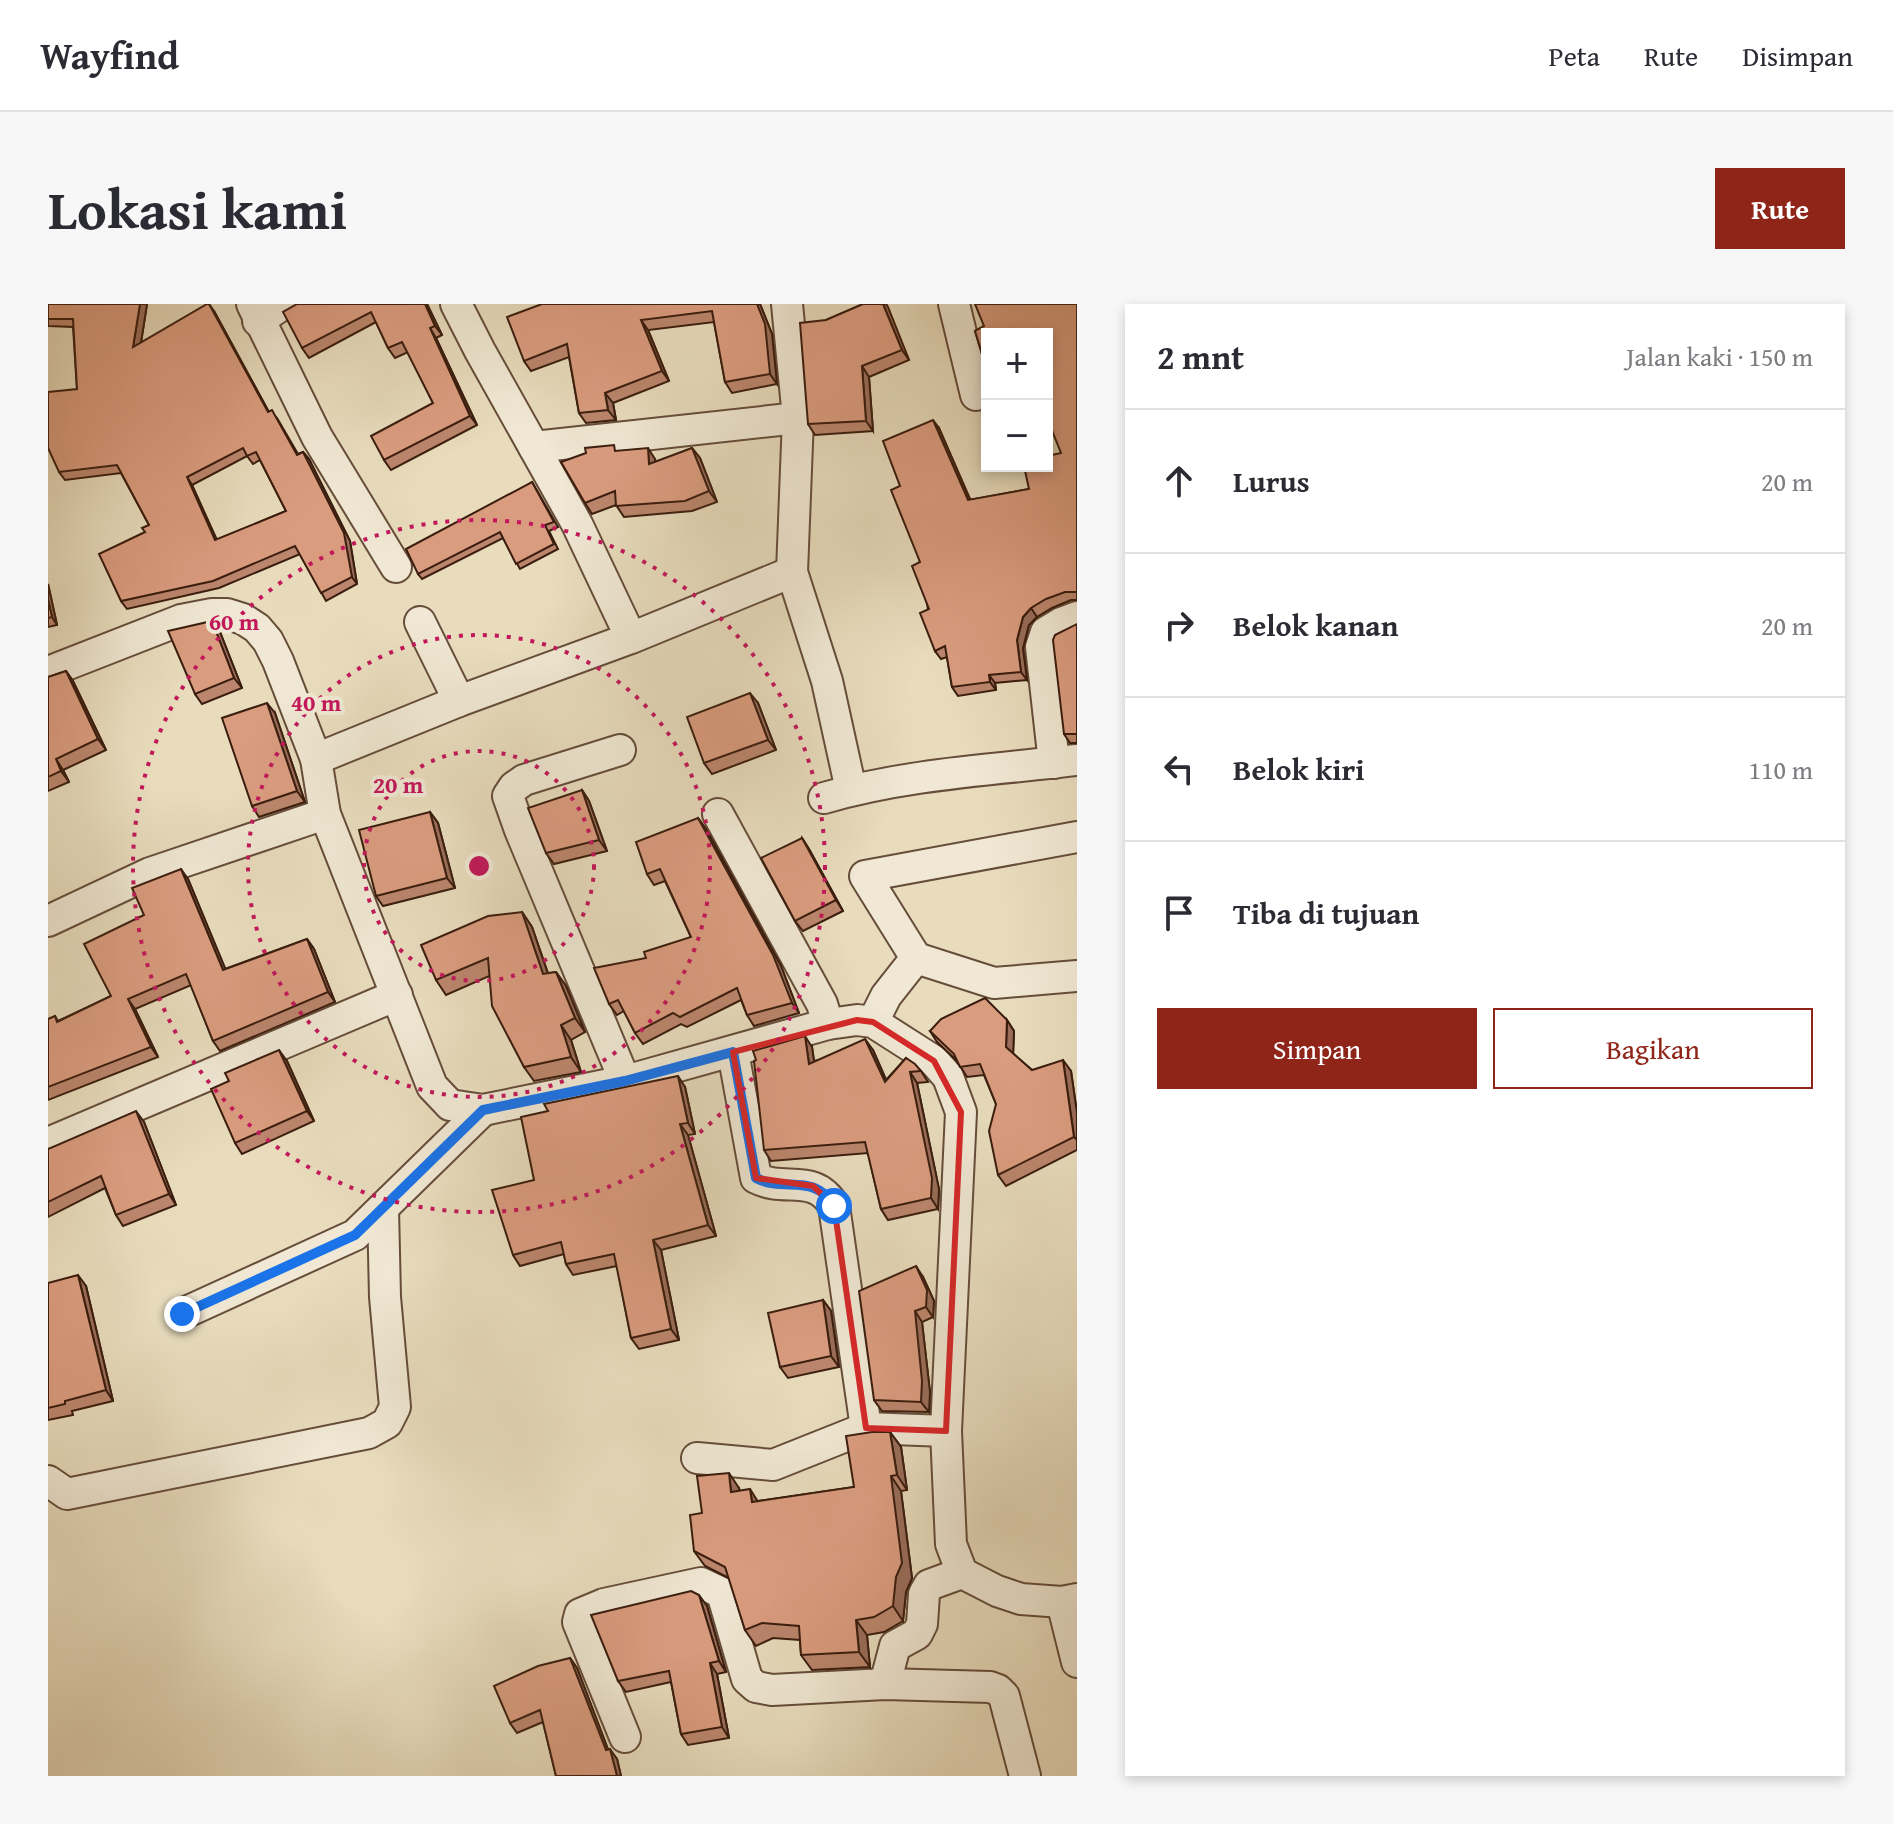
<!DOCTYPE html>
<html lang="id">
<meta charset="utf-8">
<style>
:root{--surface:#fff;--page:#f7f7f7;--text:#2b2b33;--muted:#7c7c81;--line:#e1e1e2;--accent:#8f2418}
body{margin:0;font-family:"Gentium Book Plus",serif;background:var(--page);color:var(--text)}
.controls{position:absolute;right:24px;top:24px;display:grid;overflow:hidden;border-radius:0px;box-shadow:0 4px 12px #0003}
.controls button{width:72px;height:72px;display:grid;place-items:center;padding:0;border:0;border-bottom:2px solid var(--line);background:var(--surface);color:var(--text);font:40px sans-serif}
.stop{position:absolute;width:24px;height:24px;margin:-18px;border:6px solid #1a73e8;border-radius:50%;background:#fff}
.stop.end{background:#1a73e8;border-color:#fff;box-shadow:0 2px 8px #0008}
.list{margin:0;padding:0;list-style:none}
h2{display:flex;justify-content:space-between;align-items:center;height:104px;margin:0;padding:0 32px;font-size:34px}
h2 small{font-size:26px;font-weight:400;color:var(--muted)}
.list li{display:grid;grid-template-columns:52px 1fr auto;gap:24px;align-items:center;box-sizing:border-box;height:144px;padding:0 32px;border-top:2px solid var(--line)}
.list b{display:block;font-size:30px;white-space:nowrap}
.list em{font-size:26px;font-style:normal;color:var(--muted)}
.actions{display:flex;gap:16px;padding:24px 32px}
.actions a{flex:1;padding:18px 0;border:2px solid var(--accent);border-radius:0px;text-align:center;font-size:28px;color:var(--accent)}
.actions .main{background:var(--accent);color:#fff}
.icon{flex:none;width:44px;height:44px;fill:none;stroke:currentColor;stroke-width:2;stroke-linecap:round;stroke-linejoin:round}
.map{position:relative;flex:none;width:1029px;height:1472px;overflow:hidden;border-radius:0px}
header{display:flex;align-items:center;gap:48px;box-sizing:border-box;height:112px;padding:0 40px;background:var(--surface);border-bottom:2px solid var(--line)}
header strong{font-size:38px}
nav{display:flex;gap:44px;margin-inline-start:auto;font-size:28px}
.intro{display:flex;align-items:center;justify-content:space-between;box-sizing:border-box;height:192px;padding:0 48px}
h1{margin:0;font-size:56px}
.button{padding:20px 36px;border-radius:0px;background:var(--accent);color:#fff;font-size:28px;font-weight:700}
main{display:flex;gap:48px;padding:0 48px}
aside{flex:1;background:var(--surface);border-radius:0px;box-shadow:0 4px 12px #0003}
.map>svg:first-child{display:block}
</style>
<header>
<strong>Wayfind</strong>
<nav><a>Peta</a><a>Rute</a><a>Disimpan</a></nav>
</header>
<div class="intro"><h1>Lokasi kami</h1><a class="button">Rute</a></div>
<main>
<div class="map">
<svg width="1029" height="1472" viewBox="0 0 1029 1472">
<rect width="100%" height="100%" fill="#e8dcbd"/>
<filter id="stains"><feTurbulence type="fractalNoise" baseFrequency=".0025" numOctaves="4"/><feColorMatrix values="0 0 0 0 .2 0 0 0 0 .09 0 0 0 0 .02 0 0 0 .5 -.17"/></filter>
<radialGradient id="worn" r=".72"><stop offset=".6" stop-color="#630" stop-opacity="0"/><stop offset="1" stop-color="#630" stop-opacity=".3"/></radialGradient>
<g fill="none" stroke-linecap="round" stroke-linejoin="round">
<defs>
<g id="minor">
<path d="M204,0L269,133L348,263"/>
<path d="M408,0L432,47L529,220L583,334"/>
<path d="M739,0L750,114L744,268"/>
<path d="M906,0L928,91"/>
<path d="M210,17L235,0"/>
<path d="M486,143L750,114"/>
<path d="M372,318L411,397"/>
<path d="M0,368L133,316L164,310H179L195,315L209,324L220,337L230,357L268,455L277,510L384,782L402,801L435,806L577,777L780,720L809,716L825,718L886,757L900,773L913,808L898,1127L903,1240L914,1269L949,1287L973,1295L1014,1298L1029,1295"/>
<path d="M572,446L476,476L466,483L460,492L472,526L577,777"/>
<path d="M268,455L411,397L583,334L744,268L779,377L803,486"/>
<path d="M1006,459L993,343L998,328L1013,319L1029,313"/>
<path d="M776,494C858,470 944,466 1029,456"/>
<path d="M670,510L774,700L780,720"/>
<path d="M0,617L102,569L277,510"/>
<path d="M868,654L946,679L1029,672"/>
<path d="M825,718L838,692L868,654L817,572L1029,533"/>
<path d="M685,748L708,874C737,889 766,868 786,902L818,1124L898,1127"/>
<path d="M0,839L349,691"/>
<path d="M134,1010L307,931L435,806"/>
<path d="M649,1154L725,1161L818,1124"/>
<path d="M0,1177L19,1190L321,1129L339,1119L347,1103L337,993L335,904"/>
<path d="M1014,1298L1029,1358"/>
<path d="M837,1380L847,1342L869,1330L874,1320L876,1290L881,1281L914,1269"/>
<path d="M577,1433L530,1318L532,1310L556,1300L653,1279L674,1289L699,1375L708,1383L724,1386L837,1380L942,1383L950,1386L956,1392L977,1472"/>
</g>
</defs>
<use href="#minor" stroke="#664d3a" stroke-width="34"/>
<use href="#minor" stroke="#f0e8d4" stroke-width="30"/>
</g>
<g fill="#bb866d" stroke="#3a1d0e" stroke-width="2" fill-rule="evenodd">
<path d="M0,0H99L93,39L166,7L221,108L229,114L250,150L255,148L261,155L302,237L309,280L278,297L252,250L171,284L79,305L73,297L97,228L101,221L73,169L17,176L11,168L29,85L25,23L0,22ZM199,152L205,160L212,156L238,207L169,236L144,181Z"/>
<path d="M249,0H379L394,31L388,34L429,121L343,166L336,156L385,99L360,48L347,54L340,44L328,18L261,54L254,44Z"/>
<path d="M494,0H712L724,30L729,80L684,89L677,78L666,18L600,26L621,77L565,99L568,116L538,119L531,109L521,53L483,67L476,57Z"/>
<path d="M815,0H838L861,56L821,73L825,127L767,131L760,120L778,16Z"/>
<path d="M1029,0V296H1023L1004,304L989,313L981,321L975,344L979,376L947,379L948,386L910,392L904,383L899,353L893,355L887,347L872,258L852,182L891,124L922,196L981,185L1013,149L999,30H939V67L927,27L936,22Z"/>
<path d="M644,144L652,154L669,198L644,207L576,213L568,201L544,210L537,199L571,147L607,155L608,158Z"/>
<path d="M484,178L510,223L501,227L510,245L472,265L455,234L374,275L370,270Z"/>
<path d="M0,280L9,321L0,323Z"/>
<path d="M1029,320V439H1022L1016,430Z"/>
<path d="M172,328L194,384L154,400L147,390Z"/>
<path d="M18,367L25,377L58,446L15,466L21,478L0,487V373Z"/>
<path d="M710,399L728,446L664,470L656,459Z"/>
<path d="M227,409L257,498L211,513L204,502Z"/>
<path d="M534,486L541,497L559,547L506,560L498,549Z"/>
<path d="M382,508L390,519L407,584L335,602L328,592Z"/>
<path d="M650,514L658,525L733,662L751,709L706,722L699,711L693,696L639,723L633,720L595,740L587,729L576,707L569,711L561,700L598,654L643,633L617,577L606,581L599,570Z"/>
<path d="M754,534L761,545L795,607L755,627L747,617Z"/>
<path d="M140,575L177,665L259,635L266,645L287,698L172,747L165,737L143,681L87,705L110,753L0,796V715L7,712L10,717L63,692L96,611Z"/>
<path d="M474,608L484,623L500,669L508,668L518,682L537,728L523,736L533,768L486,777L476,763L441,672L398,691L388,676Z"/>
<path d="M959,716L966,727L965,750L984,766L1023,767L1029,809V846L958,882L950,871L948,800L936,771L919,773L909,757L889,738L882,727Z"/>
<path d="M764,743L766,757L825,746L838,776L858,754L873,767L880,778L869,779L891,885L890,905L840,916L833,905L820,849L723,857L716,846Z"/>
<path d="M239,757L266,817L194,850L187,839Z"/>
<path d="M637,783L647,830L640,831L668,932L613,946L631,1036L591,1045L583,1034L569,962L525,971L518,960L516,950L472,962L465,951L486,876Z"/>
<path d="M96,818L128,901L75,922L68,911L57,884L0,913V845Z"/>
<path d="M875,973L886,997L885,1013L874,1018L882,1088L881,1108L834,1107L826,1096Z"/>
<path d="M0,979L38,982L65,1097L24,1107L25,1111L0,1116Z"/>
<path d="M775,996L783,1007L791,1063L740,1074L732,1063Z"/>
<path d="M842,1128L853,1143L859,1186L853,1187L864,1274L858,1288L855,1317L836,1328L819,1331L822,1363L764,1366L753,1351L752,1336L725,1334L708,1342L697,1326L681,1274L657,1262L646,1247L654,1209L691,1184L692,1187L710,1197L806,1183Z"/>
<path d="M659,1302L678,1368L669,1370L681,1434L640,1441L633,1430L623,1378L578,1388L570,1377Z"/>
<path d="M522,1354L529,1364L560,1445L569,1455L573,1472H508L495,1418L469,1429L462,1419Z"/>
</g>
<g fill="#996d59" stroke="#3a1d0e" stroke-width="2">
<path d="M92,0H99L91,51L85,43Z"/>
<path d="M161,0L166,7L225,116L220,108Z"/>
<path d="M377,0H379L394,31L387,22Z"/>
<path d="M709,0H712L724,30L729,80L722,70Z"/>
<path d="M835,0H838L840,3L861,56L854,46Z"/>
<path d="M593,16L600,26L621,77L614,67Z"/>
<path d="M382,24L388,34L429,121L422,112Z"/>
<path d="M814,62L821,73L825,127L818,117Z"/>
<path d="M557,89L565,99L568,116L560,106Z"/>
<path d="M885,116L891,124L926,204L920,196Z"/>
<path d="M600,144L607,155L608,171L601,160Z"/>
<path d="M644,144L652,154L669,198L661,187Z"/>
<path d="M255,148L261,155L302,237L309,280L304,273Z"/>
<path d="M139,173L144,181L172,244L167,236Z"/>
<path d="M0,280L9,321L4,313L0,296Z"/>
<path d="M983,304L989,313L981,321L975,344L979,376L973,368L969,336L975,313Z"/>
<path d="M164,317L172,328L194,384L186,374Z"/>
<path d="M18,367L25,377L58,446L50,435Z"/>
<path d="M941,371L947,379L948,386L942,378Z"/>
<path d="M702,389L710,399L728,446L720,436Z"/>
<path d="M219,399L227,409L257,498L249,487Z"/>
<path d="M8,455L15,466L21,478L13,467Z"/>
<path d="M534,486L541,497L559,547L551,536Z"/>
<path d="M382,508L390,519L407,584L399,574Z"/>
<path d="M650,514L658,525L733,662L751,709L744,699Z"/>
<path d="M754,534L761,545L795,607L788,596Z"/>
<path d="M133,565L140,575L182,676L175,666Z"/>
<path d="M474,608L484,623L505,685L495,670Z"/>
<path d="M259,635L266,645L287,698L280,688Z"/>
<path d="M508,668L518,682L537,728L527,714Z"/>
<path d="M80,695L87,705L110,753L103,743Z"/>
<path d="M959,716L966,727L965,754L958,743Z"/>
<path d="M513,721L523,736L533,768L523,753Z"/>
<path d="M757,732L764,743L768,771L761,760Z"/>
<path d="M817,735L825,746L844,789L837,778Z"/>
<path d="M231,746L239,757L266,817L259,807Z"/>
<path d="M1015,756L1023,767L1029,809V836L1026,833Z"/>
<path d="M862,768L869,779L891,885L890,905L883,894Z"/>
<path d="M630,772L637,783L647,830L640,819Z"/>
<path d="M88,807L96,818L128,901L121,890Z"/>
<path d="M632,820L640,831L668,932L660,921Z"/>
<path d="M605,936L613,946L631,1036L623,1025Z"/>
<path d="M868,962L875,973L886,997L885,1013L878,1003Z"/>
<path d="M30,971L38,982L65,1097L58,1086Z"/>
<path d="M775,996L783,1007L791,1063L783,1052Z"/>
<path d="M867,1007L874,1018L882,1088L881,1108L873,1098Z"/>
<path d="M842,1128L853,1143L859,1186L849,1171Z"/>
<path d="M681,1169L691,1184L693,1203L683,1188Z"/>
<path d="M843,1172L853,1187L864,1274L858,1288L855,1317L845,1302Z"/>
<path d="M702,1185L712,1201L704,1198Z"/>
<path d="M651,1291L659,1302L678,1368L671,1357Z"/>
<path d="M808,1316L819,1331L822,1363L811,1348Z"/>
<path d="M522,1354L529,1364L564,1456L558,1446Z"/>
<path d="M662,1359L669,1370L681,1434L674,1423Z"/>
<path d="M562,1445L569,1455L573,1472H569Z"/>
</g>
<g fill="#da9c7f" stroke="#3a1d0e" stroke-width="2" fill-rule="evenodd">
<path d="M0,0H92L85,43L159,0H161L220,108L224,106L249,151L255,148L296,229L304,273L273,289L247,242L165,277L73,297L51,250L97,228L94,224L101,221L69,161L11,168L0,144V88L29,85L25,15H0ZM195,144L199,152L208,148L238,207L167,236L139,173Z"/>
<path d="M249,0H377L387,22L382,24L422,112L336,156L323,132L385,99L354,38L340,44L323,8L254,44L235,8Z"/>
<path d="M494,0H709L717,20L722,70L677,78L664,7L593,16L614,67L557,89L560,106L531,109L519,40L476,57L459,13Z"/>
<path d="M815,0H835L854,46L814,62L818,117L760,120L752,19L778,16Z"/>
<path d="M927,0H1029V288H1017L998,295L983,304L975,313L969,336L973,368L941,371L942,378L904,383L897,342L887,347L872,309L881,305L864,262L872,258L843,186L852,182L835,137L885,116L920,196L981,185L976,162H999V152L1013,149L999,114V30H939V66L927,27L936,22Z"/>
<path d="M566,141L567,147L600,144L601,160L644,144L661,187L637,197L568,202L567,187L537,199L513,158L538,149L537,144Z"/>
<path d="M484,178L506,218L497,221L506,240L468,260L452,228L370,270L358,245Z"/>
<path d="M0,296L4,313L0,314Z"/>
<path d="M164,317L186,374L147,390L120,327Z"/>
<path d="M1029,320V430H1016L1005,336L1007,331Z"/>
<path d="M18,367L50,435L8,455L13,467L0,473V373Z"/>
<path d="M702,389L720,436L656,459L639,413Z"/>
<path d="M219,399L249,487L204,502L174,414Z"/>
<path d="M534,486L551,536L498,549L480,504Z"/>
<path d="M382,508L399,574L328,592L311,526Z"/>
<path d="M650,514L725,651L744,699L699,711L689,684L632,713L625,709L587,729L570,696L561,700L546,664L598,654L596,648L643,633L612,565L599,570L588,538Z"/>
<path d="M754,534L788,596L747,617L713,554Z"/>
<path d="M133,565L175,666L259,635L280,688L165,737L138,670L80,695L103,743L0,783V715L7,712L9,718L63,692L36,640L96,611L84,584Z"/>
<path d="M474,608L495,670L508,668L527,714L513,721L523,753L476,763L444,702L440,654L388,676L373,641L440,612Z"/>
<path d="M937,694L959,716L958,743L984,766L1015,756L1026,833L950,871L941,827L948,800L932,760L912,763L906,750L882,727L893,715Z"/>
<path d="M757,732L761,760L817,735L837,778L858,754L867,760L873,767L862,768L884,874L883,894L833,905L817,838L716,846L706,757L708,756L705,747Z"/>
<path d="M231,746L259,807L187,839L163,785L181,777L177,769Z"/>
<path d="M630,772L640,819L632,820L660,921L605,936L623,1025L583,1034L566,950L518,960L513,938L465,951L444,886L486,876L473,813L500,807L496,800Z"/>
<path d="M88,807L121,890L68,911L53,872L0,898V845Z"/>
<path d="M868,962L879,986L878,1003L867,1007L874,1077L873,1098L826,1096L811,987Z"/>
<path d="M30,971L58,1086L17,1097V1100L0,1104V979Z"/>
<path d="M775,996L783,1052L732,1063L720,1009Z"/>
<path d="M824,1128H842L849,1171L843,1172L854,1259L848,1273L845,1302L826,1313L808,1316L811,1348L753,1351L751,1322L714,1319L697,1326L677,1263L646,1247L642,1211L654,1209L649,1172L681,1169L683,1188L702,1185L704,1198L806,1183L798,1132Z"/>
<path d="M643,1287L651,1291L671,1357L662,1359L674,1423L633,1430L621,1367L570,1377L543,1311Z"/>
<path d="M522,1354L558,1446L562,1445L569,1472H508L492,1406L462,1419L446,1382L490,1362Z"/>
</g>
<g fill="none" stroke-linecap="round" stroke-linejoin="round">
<path stroke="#1a73e8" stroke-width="10" d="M134,1010L307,931L435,806L577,777L685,748L708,874C737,889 766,868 786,902"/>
</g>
<path fill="none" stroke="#d62828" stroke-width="6" stroke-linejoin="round" d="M809,716L825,718L886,757L913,808L898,1127L818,1124L786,902L765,882L708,874L685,748Z"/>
<g fill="none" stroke="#c2185b" stroke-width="4" stroke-dasharray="4 8">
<circle cx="431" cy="562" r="115"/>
<circle cx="431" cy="562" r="231"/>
<circle cx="431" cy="562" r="346"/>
</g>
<circle cx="431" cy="562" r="12" fill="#c2185b" stroke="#f0e8d4" stroke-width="4"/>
<g font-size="24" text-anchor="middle" font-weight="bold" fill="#c2185b" stroke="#f0e8d4" stroke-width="8" stroke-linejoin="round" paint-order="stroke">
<text x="186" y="326">60 m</text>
<text x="268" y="407">40 m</text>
<text x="350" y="489">20 m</text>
</g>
<rect width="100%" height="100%" filter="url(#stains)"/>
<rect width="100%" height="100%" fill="url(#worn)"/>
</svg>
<div class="controls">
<button>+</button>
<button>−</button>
</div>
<div class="stop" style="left:786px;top:902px"></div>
<div class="stop end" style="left:134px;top:1010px"></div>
</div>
<aside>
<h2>2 mnt<small>Jalan kaki · 150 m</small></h2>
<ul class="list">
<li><svg class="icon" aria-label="ahead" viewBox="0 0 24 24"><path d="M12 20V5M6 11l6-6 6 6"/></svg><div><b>Lurus</b></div><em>20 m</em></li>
<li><svg class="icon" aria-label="right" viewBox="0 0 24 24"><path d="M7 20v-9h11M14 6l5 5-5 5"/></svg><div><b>Belok kanan</b></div><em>20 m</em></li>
<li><svg class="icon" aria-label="left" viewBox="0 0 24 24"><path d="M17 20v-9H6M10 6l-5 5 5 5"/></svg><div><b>Belok kiri</b></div><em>110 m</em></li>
<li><svg class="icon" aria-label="arrive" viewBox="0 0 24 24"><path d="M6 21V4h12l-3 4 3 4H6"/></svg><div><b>Tiba di tujuan</b></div></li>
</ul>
<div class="actions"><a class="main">Simpan</a><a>Bagikan</a></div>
</aside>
</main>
